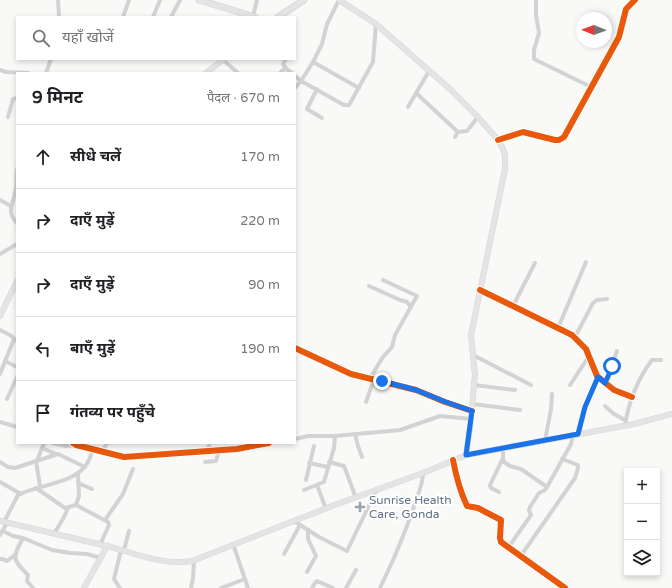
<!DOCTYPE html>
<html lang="hi">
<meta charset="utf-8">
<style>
:root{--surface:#fff;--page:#f6f6f6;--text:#202124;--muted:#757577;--line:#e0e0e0}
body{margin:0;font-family:"Varela Round","Noto Sans Devanagari",sans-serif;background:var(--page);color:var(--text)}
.controls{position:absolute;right:12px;bottom:12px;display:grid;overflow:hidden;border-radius:0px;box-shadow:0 2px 6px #0003}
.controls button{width:36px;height:36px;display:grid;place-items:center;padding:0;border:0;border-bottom:1px solid var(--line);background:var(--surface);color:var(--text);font:20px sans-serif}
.compass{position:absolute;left:576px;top:12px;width:36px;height:36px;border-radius:50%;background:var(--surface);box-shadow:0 2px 6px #0003;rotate:271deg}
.stop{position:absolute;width:12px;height:12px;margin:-9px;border:3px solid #1a73e8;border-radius:50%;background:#fff}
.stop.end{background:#1a73e8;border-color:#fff;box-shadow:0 1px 4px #0008}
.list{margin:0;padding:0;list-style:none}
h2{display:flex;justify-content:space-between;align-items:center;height:52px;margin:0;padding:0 16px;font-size:17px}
h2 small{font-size:13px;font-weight:400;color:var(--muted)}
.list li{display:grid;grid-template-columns:26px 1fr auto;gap:12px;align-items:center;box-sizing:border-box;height:64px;padding:0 16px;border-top:1px solid var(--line)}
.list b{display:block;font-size:15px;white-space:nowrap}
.list em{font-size:13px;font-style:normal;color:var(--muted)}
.icon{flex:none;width:22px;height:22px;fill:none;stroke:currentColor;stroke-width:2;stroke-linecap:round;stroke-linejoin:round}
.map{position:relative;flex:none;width:672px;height:588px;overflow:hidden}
.search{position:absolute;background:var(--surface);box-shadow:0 2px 6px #0003;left:16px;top:16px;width:280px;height:44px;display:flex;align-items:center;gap:10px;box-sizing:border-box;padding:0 14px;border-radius:0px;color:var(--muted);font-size:15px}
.panel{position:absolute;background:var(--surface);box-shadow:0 2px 6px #0003;left:16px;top:72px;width:280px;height:372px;border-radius:0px}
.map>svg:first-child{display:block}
</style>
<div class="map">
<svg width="672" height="588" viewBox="0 0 672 588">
<rect width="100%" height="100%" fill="#f9f9f8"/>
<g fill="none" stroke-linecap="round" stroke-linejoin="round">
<defs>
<g id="major">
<path d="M339,0L376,24L450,89L478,117L498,140L503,149L505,155V169L471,335L475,375L470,427L466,455"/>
<path d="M206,73L224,59"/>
<path d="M0,316L17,281"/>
<path d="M0,521L107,546"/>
<path d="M84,588L107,546C134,553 163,566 192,561L332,506L423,473L466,455L634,424L672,414"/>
</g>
<g id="highway">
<path d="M199,0L255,17"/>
<path d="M278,17L304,0"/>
</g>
</defs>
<use href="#major" stroke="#d6d7d7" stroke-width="6"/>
<use href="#highway" stroke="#d5d7d7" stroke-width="7"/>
<g stroke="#d2d3d3" stroke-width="4">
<path d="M58,0L59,17"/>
<path d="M536,0V15L539,33L534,50V59L591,87"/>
<path d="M253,16L257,0"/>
<path d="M123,17L129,0"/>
<path d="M153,17L160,0"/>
<path d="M171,17L180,0"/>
<path d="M223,60L238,73"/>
<path d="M313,62L359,88"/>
<path d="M286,68L283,64L286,59"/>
<path d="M0,70L6,72L28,73"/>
<path d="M46,73L51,59"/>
<path d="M280,73L285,68L292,73"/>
<path d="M295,76L301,81L313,62L322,44L327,24L339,0"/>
<path d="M295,88L301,81L344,105H349L373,62L376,24"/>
<path d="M317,89L307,109L322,118"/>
<path d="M416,93L458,132"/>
<path d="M408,107L429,71"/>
<path d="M8,117L13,99L17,98"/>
<path d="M455,137L458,132L467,131L478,117"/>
<path d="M498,140L523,132L555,140H559L564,137L619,37L626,9L635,0"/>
<path d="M17,169C16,177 17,185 15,192C13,205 6,212 17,223"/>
<path d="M0,200L11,206"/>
<path d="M0,254L17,244"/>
<path d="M369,286L400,300L407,302L411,307"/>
<path d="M480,290L572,335L586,349L597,376L614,390L632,397"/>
<path d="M513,306L535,263"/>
<path d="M558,328L586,262"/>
<path d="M0,330L10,335L17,341"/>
<path d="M575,337L593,303L597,300L607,299"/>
<path d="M295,348L351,374L416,390L445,402L472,411"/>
<path d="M473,355L531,385"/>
<path d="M5,361L17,367"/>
<path d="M0,374L14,339"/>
<path d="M370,378L383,357L392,347L395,335L417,296L383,280"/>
<path d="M605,383C610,372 613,362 617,351"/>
<path d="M474,385L515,390"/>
<path d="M570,385L589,356"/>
<path d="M7,399L17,377"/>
<path d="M366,402L374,379"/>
<path d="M473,404L520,410"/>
<path d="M605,406L614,414L625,420"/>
<path d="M0,422L17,427"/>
<path d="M625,426C628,403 638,378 652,360H661"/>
<path d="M355,434L358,446L362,457"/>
<path d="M578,434L585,407L598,377"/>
<path d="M295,439L308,436H335L400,430L440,416L471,419"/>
<path d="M545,441L551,409L552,394"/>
<path d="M53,443L66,446L74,445"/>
<path d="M73,443L76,445L124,457L237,449L269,443"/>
<path d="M42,448L56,454"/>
<path d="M503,449V458L504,462L510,466L521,469L547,487"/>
<path d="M207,451L210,443"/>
<path d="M102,452L107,443"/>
<path d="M453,460C456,476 460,491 467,506L478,508L501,520L500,538L501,542L565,588"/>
<path d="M36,461L40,486"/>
<path d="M37,461L44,443"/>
<path d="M0,462L8,467L15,468L58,454L85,467"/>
<path d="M205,462L216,461L219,450"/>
<path d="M329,462L344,466L356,498"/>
<path d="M309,463L328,467"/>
<path d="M306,480L314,446"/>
<path d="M0,482L21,494"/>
<path d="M78,483L92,489"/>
<path d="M317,485L326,509"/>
<path d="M36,488L65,508L76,505L108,522L109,525L100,545"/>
<path d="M304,490L324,482L334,448L335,436"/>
<path d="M499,492L491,488L490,485L503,458"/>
<path d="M76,505L79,496L78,473"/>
<path d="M105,520L123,494L133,469"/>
<path d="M294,521L319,537L347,551L376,491"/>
<path d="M4,522L18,495C43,482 87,485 92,450"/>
<path d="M3,531L13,536L23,538L52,550L70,553L87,554L101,558"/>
<path d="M54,534L64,517L68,508"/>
<path d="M0,535L7,523"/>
<path d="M23,538C12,558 12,559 28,575L27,581L33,588"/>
<path d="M233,544L248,588"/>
<path d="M508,548L531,515L529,510L530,507L539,493L545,490L547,487L571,444L573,435"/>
<path d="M124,550L129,531"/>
<path d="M284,554L300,525"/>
<path d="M520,557L575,478L578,468V465L562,459"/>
<path d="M0,559H3L7,561L15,555"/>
<path d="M307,572L316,556L308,539V530"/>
<path d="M120,588L114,579L121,550"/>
<path d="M191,588L193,578L194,560"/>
<path d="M221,588L245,579"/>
<path d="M312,588L315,583L317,581L333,588"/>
<path d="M346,588L356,570"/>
<path d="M380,588C393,561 405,534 414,506C418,495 423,484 423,473"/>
</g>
<use href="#major" stroke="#e4e4e4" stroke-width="5"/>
<use href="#highway" stroke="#e4e4e4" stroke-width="5.5"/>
<defs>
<g id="cycleway">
<path d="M498,140L523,132L555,140H559L564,137L619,37L626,9L635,0"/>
<path d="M480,290L572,335L586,349L597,376L614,390L632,397"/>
<path d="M295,348L351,374L416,390L445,402L472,411"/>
<path d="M73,443L76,445L124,457L237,449L269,443"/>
<path d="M453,460C456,476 460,491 467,506L478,508L501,520L500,538L501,542L565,588"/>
</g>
</defs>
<use href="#cycleway" stroke="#fff" stroke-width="8"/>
<use href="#cycleway" stroke="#e8590c" stroke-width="6"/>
</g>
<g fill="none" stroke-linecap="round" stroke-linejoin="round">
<path stroke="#1a73e8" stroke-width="5" d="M382,381L416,390L446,402L472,411L466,455L578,434L585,407L598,377L605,383L610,372L612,366"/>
</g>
<path fill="#97a3ad" stroke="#fff" stroke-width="1.5" d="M358 501h4v4h4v4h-4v4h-4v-4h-4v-4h4z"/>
<g text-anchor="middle" stroke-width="4" stroke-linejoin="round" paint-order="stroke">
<g font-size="12" fill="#627485" stroke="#fff" text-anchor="start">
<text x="369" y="504">Sunrise Health<tspan x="369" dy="14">Care, Gonda</tspan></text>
</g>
</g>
</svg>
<div class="controls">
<button>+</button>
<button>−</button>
<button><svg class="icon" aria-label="layers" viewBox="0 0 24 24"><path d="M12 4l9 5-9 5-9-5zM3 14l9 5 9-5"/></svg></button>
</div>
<svg class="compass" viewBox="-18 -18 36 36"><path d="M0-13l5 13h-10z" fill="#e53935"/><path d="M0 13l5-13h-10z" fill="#757577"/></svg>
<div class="stop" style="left:612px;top:366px"></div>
<div class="stop end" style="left:382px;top:381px"></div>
<div class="search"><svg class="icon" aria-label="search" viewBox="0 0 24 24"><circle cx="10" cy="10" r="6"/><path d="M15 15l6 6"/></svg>यहाँ खोजें</div>
<section class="panel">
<h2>9 मिनट<small>पैदल · 670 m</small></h2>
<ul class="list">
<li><svg class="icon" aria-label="ahead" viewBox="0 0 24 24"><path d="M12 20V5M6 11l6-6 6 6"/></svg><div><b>सीधे चलें</b></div><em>170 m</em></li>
<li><svg class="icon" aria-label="right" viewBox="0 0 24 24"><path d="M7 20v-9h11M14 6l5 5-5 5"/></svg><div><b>दाएँ मुड़ें</b></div><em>220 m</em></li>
<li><svg class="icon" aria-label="right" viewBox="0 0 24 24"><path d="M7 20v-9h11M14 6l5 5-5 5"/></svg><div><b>दाएँ मुड़ें</b></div><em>90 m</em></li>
<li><svg class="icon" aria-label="left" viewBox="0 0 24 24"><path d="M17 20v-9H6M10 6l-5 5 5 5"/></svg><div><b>बाएँ मुड़ें</b></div><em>190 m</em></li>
<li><svg class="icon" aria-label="arrive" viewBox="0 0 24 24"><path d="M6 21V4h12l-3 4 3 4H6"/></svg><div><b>गंतव्य पर पहुँचे</b></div></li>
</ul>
</section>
</div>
